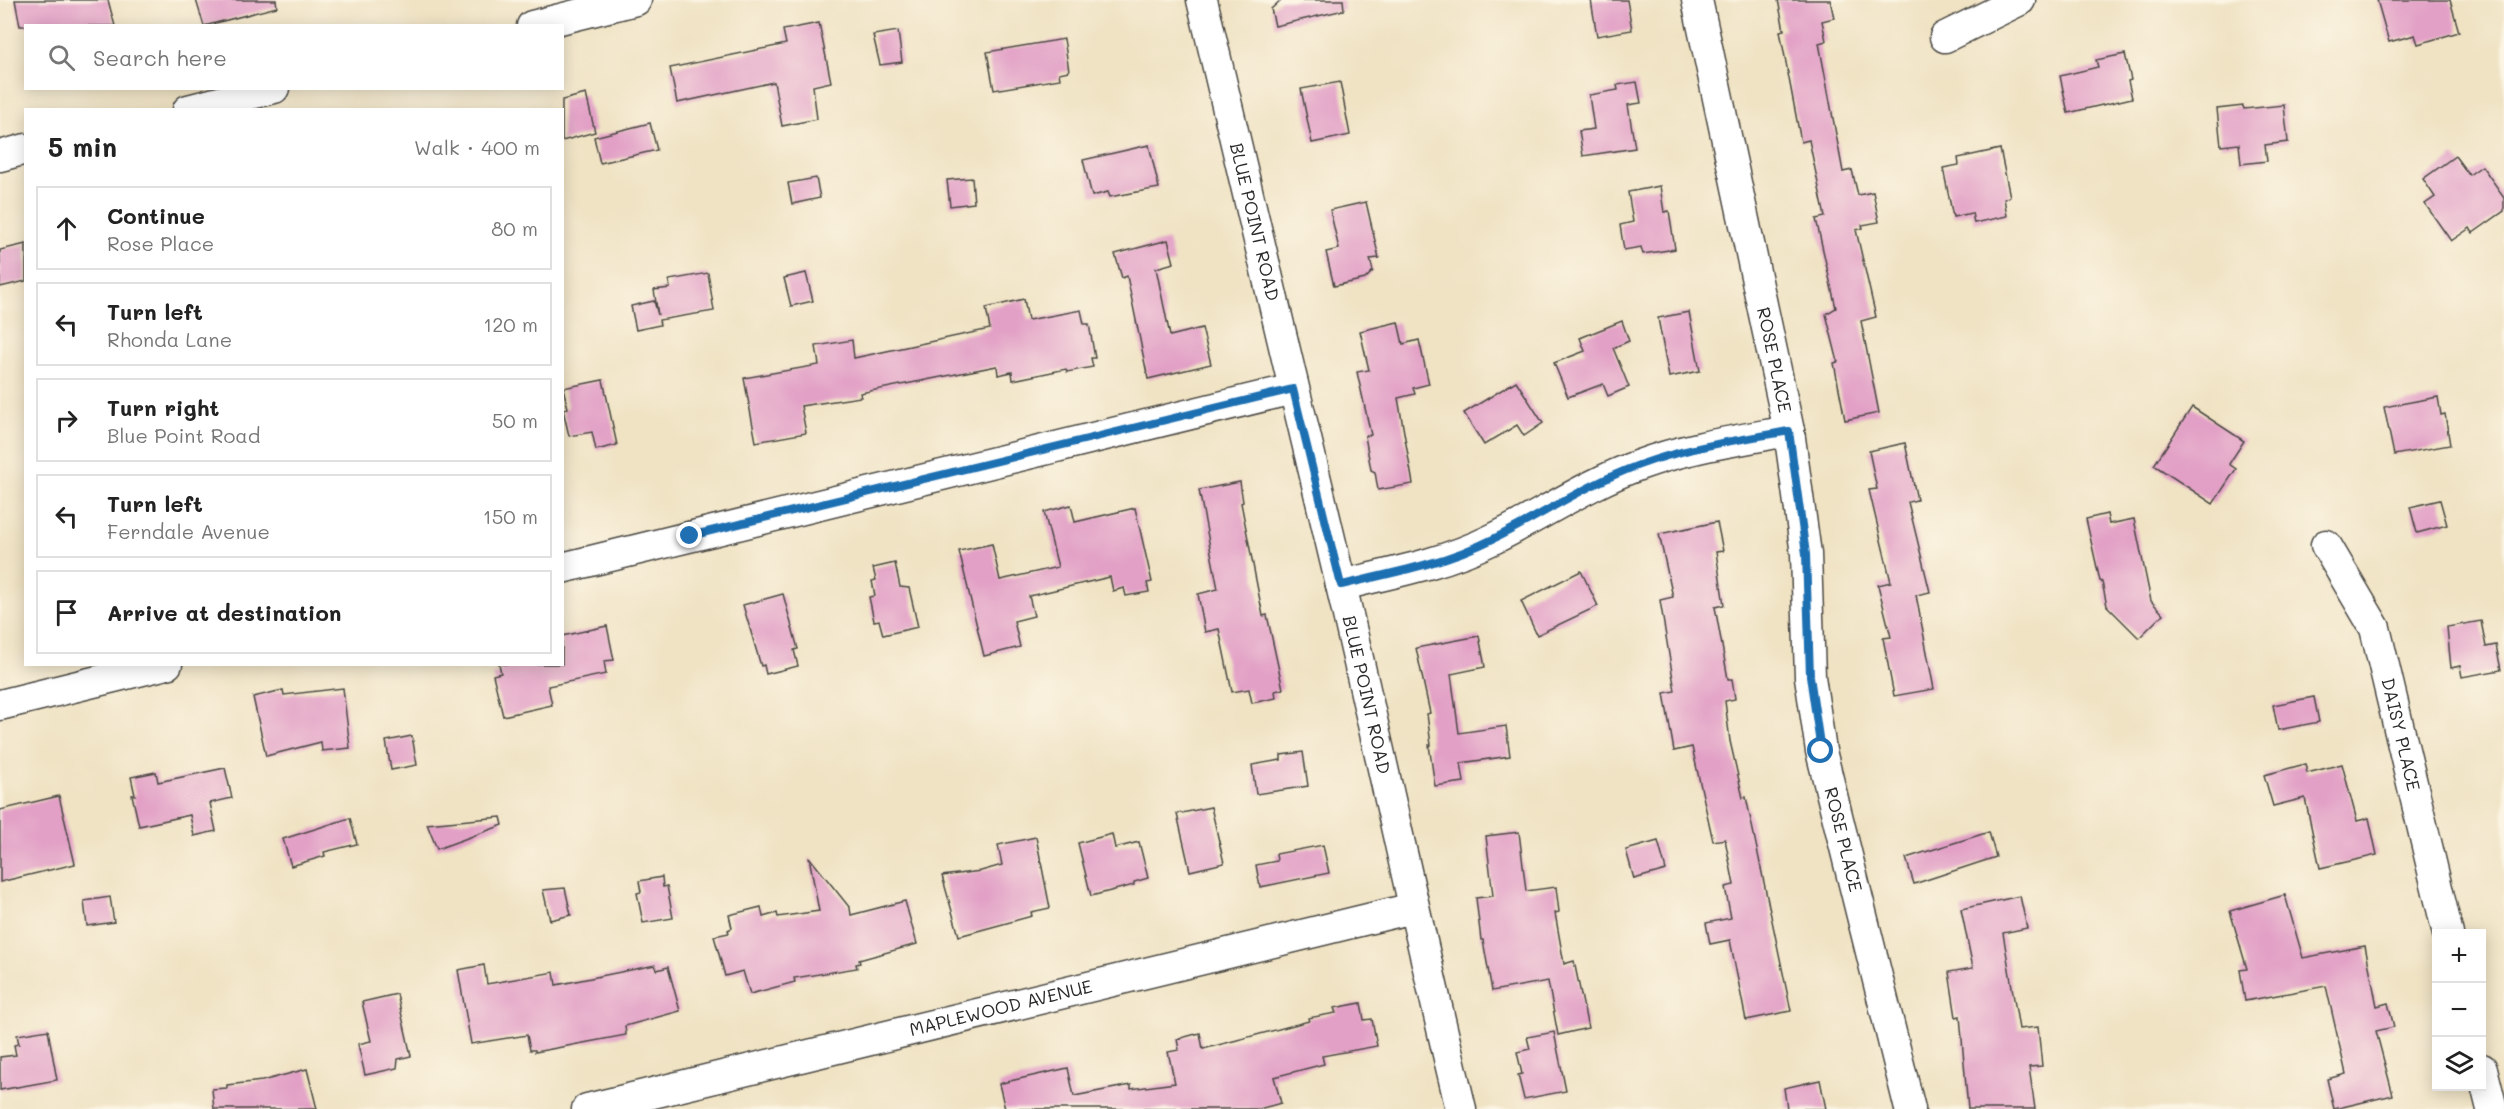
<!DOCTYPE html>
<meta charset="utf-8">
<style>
:root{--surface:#fff;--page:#f6f6f6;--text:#222;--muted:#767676;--line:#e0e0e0}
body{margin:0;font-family:Mali,sans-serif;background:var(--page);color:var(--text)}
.controls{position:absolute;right:18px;bottom:18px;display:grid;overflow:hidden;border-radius:0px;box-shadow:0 3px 15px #0003}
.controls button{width:54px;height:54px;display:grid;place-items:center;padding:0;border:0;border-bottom:2px solid var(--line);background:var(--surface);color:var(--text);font:30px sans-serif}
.stop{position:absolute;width:18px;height:18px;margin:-14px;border:4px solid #1f6fb2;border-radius:50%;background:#fff}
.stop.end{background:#1f6fb2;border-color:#fff;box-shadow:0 2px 6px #0008}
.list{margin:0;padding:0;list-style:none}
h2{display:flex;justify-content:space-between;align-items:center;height:78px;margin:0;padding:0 24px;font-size:26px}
h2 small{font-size:20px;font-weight:400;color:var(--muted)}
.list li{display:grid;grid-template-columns:39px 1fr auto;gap:18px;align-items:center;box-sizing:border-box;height:84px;margin:0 12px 12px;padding:0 12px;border:2px solid var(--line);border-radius:0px}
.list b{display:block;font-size:22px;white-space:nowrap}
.list p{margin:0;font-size:20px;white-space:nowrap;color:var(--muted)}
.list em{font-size:20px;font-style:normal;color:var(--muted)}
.icon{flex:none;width:33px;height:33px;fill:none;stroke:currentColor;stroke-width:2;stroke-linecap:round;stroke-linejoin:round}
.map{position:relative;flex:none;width:2504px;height:1109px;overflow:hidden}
.search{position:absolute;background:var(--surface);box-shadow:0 3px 15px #0003;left:24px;top:24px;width:540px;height:66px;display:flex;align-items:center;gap:15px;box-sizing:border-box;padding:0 21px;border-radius:0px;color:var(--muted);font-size:22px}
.panel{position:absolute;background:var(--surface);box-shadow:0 3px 15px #0003;left:24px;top:108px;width:540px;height:558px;border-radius:0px}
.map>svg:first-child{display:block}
</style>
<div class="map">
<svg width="2504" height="1109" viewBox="0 0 2504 1109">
<rect width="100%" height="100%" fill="#fcf5e5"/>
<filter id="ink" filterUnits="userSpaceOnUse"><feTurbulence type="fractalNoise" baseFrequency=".0167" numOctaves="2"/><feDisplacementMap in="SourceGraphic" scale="12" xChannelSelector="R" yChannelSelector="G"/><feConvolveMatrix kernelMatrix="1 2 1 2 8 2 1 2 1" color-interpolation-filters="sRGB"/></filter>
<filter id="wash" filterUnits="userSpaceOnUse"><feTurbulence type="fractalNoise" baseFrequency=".008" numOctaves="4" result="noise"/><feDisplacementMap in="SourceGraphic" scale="24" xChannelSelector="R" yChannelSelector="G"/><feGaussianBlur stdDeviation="1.35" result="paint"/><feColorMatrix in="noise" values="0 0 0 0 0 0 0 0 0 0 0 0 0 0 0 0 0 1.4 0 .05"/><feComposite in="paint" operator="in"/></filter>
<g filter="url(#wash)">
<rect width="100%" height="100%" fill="#f0e3c4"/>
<g id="blocks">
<g fill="#e2a0c6">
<path d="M15,0H108L115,26H20Z"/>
<path d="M196,0H276L277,7L204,26Z"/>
<path d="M1281,0H1343L1344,10L1275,26L1271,9Z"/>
<path d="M1591,0H1627L1632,30L1597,36Z"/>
<path d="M1778,0H1830L1834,18L1822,21L1826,41L1819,43L1843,172L1852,170L1858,195L1873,192L1879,222L1862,225L1863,228L1856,230L1876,317L1861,321L1879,413L1845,420L1834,363L1838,362L1826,314L1836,308L1816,219L1825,217L1809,140L1801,142L1780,31L1784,30Z"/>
<path d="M2377,0H2450L2459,32L2418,44L2415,35L2389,42Z"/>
<path d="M819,23L831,82L813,86L817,119L782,126L774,82L677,103L670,68L786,44L783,30Z"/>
<path d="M898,31L902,62L880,65L873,35Z"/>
<path d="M1064,39L1069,71L1059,73L1060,79L994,90L987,52Z"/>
<path d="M2125,54L2131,80L2128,81L2132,98L2068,113L2060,76L2098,67L2096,60Z"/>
<path d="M1340,82L1350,135L1312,143L1301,89Z"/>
<path d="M1637,82L1641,103L1628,105L1635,148L1583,156L1579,131L1594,129L1589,95L1618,90L1617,85Z"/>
<path d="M586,94L595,132L562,141V100Z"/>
<path d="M2284,105L2288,142L2265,145L2267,161L2241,164L2239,144L2221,146L2217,109L2243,106L2244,109Z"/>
<path d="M650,123L657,150L600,163L594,137Z"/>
<path d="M1149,145L1159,188L1110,197L1108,192L1092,196L1083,160Z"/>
<path d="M2000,149L2010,197L2004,198L2007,216L1974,223L1972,213L1953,217L1943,168L1959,165L1958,158Z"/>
<path d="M2455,156L2469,175L2482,166L2504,197V211L2473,233L2470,228L2451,241L2425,204L2435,197L2423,179Z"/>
<path d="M816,178L820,198L792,204L788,183Z"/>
<path d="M972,178L974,203L950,206L947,180Z"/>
<path d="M1660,186L1664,212L1669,211L1675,249L1643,254L1641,247L1624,250L1620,225L1633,222L1628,192Z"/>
<path d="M1366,202L1379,258L1370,259L1373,271L1365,279L1334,286L1326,252L1339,249L1330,210Z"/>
<path d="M1168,240L1174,263L1156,268L1170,336L1202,328L1211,364L1148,379L1127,276L1122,278L1115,254Z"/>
<path d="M26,244V281L0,287V250Z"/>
<path d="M708,273L714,311L659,320L660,325L636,330L631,306L654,301L658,315L654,290L670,288L669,280Z"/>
<path d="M806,273L813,301L791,306L784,278Z"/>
<path d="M1024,299L1028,320L1081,310L1084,324H1089L1095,358H1091L1093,367L1067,372L1066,369L1013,380L1012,372L998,375L997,366L860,393L861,397L801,406L806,433L756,442L744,378L819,365L816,346L852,340L854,358L990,329L986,308Z"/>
<path d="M1689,312L1700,371L1669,377L1658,318Z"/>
<path d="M1622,321L1629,341L1613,348L1629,387L1608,396L1603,384L1568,397L1554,363L1585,351L1580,338Z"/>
<path d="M1398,322L1403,344L1419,340L1429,384L1413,388L1415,394L1398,398L1413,484L1378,490L1375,472L1371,470L1365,436L1371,435L1357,372L1369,370L1360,331Z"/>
<path d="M603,380L617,445L596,450L592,432L569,436L563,410L568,408L563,388Z"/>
<path d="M1516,381L1543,423L1524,436L1517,425L1484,445L1464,413Z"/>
<path d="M2438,397L2441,415L2445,414L2450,445L2394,455L2384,407Z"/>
<path d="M2192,407L2244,441L2229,464L2236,469L2213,504L2154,465Z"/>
<path d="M1905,443L1917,500L1908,502L1930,592L1916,595L1934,689L1894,696L1883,638L1891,637L1878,585L1891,582L1869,490L1877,489L1869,451Z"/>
<path d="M1240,482L1243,502L1241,503L1263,616L1267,615L1283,689L1275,691L1276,698L1252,703L1249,689L1232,692L1219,629L1205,632L1198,594L1218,589L1199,490Z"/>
<path d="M2440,500L2447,525L2417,533L2410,507Z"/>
<path d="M1071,505L1075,522L1135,508L1152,582L1147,583L1149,592L1126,596L1124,588L1113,591L1110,577L1029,596L1034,616L1014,621L1020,647L984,656L959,551L992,544L1000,580L1058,567L1044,512Z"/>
<path d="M2107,514L2109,524L2134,519L2151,601L2163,614L2139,638L2107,606L2102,582L2100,581L2086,519Z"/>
<path d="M1717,522L1723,551L1716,552L1724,605L1715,607L1728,679H1732L1735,699L1725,701L1730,741L1743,798L1746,797L1791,1011L1746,1020L1730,940L1710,944L1706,923L1731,918L1725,887L1734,885L1725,839L1713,841L1692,747L1674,751L1664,693L1675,691L1660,600L1673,597L1659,534Z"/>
<path d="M895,563L900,587L909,588L918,627L883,635L879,620L874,621L869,597L875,596L872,581L876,580L873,568Z"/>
<path d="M1581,571L1598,606L1537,635L1521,601Z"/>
<path d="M783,594L798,649L794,650L798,666L766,674L764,665L761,666L743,605Z"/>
<path d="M2481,621L2486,647L2496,645L2501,670L2462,677L2460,666L2451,668L2447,627Z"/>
<path d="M607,626L614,660L604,661L606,674L548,686L552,705L503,716L493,675L501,673L499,664H562V636Z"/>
<path d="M1479,636L1485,667L1451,674L1459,733L1506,726L1510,756L1461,763L1464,782L1435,786L1429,745H1431L1427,714L1430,713L1416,648Z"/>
<path d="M343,688L350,748L322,751L321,742L266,756L253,697L283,690L284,695Z"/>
<path d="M2314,697L2319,722L2278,730L2273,705Z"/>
<path d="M412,736L417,765L391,770L386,741Z"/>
<path d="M1303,752L1308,786L1256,794L1252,765L1281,760V755Z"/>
<path d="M2305,764L2307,773L2342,764L2357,821L2369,818L2377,855L2320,868L2305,798L2273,806L2264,775Z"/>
<path d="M225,768L232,798L210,803L216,831L194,836L190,815L139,826L132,795H135L131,777L156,772L158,782Z"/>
<path d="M59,796L75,864L0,882V810Z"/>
<path d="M1211,807L1224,863L1190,871L1177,814Z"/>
<path d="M501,817L503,825L437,849L427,824Z"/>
<path d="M350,818L357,844L324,852L325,856L291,866L283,839Z"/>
<path d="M1519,832L1526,891L1556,887L1559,912L1555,913L1564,964L1574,961L1588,1028L1558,1035L1548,981L1492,991L1483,940H1481L1476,898L1493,896L1486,836Z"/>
<path d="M1989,832L1996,857L1914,884L1906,858Z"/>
<path d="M1112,834L1115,848L1139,842L1148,878L1134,882V885L1091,896L1078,843Z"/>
<path d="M1036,837L1050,908L1031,912L1032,916L959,936L942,876L981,871L1002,865L998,845Z"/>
<path d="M1658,841L1666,870L1634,879L1626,850Z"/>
<path d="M1323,845L1329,873L1260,887L1256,865L1277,861L1276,854Z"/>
<path d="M809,857L850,908L851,915L905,901L917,944L859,960L860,963L856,964L857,968L794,978L795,982L750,994L743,971L725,976L714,936L729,933L728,930L732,928L729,915L761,907L763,917L777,913L778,917L819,911Z"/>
<path d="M662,877L663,887L667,886L673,918L643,923L637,893L641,892L639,881Z"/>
<path d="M565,888L571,915L550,920L543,890Z"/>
<path d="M2285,895L2303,958L2365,946L2377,1006L2388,1003L2394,1027L2376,1031L2393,1095L2334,1109L2327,1079L2346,1074L2326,986L2245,1001L2240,970L2247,969L2230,911Z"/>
<path d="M2020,896L2027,928L2003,933L2019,1029L2038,1027L2042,1066L2029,1067L2035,1109H1968L1960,1016L1956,1017L1949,972L1973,968L1961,909Z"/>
<path d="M110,897L114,922L87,926L84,901Z"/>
<path d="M484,965L487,984L554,972L556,985L655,965L657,970L668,967L680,1011L625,1026L626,1035L535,1052V1050H530L527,1035L471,1044L458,970Z"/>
<path d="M397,994L411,1056L398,1059L397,1068L365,1075L358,1044L371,1041L362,1002Z"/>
<path d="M1361,1003L1364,1020L1372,1019L1377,1046L1322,1056L1324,1064L1274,1077L1281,1103L1259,1109H1005L999,1084L1010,1081L1068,1068L1074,1096L1131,1085V1089L1175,1083L1168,1052L1179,1050L1177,1039L1200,1033L1203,1049L1309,1021L1308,1018L1336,1013L1334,1008Z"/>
<path d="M48,1030L57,1080L0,1090V1057L16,1055L14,1045L19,1044L17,1035Z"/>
<path d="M1554,1032L1566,1091L1524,1099L1518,1075L1522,1074L1517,1052L1530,1049L1527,1037Z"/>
<path d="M307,1069L317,1109H214L212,1089L227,1088V1085L262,1081Z"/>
<path d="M1820,1080L1826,1109H1787L1784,1088Z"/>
</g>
</g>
</g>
<g filter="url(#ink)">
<use href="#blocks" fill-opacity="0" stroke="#494742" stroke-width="1.5"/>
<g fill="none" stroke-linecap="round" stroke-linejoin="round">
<defs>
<g id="minor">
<path id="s1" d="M1202,0C1247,195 1295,390 1341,585C1382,759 1419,935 1461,1109"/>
<path id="s2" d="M1697,0L1789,431L1806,554L1810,677L1821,751L1910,1109"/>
<path d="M532,26L636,0"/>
<path d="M1945,37L2020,0"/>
<path d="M188,110L274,88"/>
<path d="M0,156L26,149"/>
<path id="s3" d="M2326,545L2375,628L2448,934"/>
<path d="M562,568L1293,389"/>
<path d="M1341,585C1393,573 1445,563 1493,539C1542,515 1587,484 1639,465C1687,447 1739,440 1789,431"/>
<path d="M0,705L167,664"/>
<path d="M2482,1069L2492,1109"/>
<path id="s4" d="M587,1109L1413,908"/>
</g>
</defs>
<use href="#minor" stroke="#494742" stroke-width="33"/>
<use href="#minor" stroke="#fff" stroke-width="30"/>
</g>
</g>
<g fill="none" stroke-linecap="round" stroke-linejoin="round" filter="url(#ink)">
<path stroke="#1f6fb2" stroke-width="8" d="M690,536L1293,389L1341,585C1393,573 1445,563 1493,539C1542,515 1587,484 1639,465C1687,447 1739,440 1789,431L1806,554L1810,676L1821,751"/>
</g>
<g text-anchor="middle" stroke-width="4.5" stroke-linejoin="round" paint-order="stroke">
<g font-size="18" fill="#2b2b2b" stroke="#fcf5e5">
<text dy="6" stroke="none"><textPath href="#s1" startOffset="228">BLUE POINT ROAD</textPath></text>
<text dy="6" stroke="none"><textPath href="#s2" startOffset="368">ROSE PLACE</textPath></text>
<text dy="6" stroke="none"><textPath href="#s1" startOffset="714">BLUE POINT ROAD</textPath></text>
<text dy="6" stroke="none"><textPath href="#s3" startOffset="206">DAISY PLACE</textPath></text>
<text dy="6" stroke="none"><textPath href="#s2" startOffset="854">ROSE PLACE</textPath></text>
<text dy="6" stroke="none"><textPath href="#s4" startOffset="426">MAPLEWOOD AVENUE</textPath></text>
</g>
</g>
</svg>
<div class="controls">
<button>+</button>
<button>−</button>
<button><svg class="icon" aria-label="layers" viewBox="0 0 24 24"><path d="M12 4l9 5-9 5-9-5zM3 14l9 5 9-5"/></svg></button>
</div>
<div class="stop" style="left:1821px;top:751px"></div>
<div class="stop end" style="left:690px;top:536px"></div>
<div class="search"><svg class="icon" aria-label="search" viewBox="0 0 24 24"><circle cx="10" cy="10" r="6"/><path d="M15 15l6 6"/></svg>Search here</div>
<section class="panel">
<h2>5 min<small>Walk · 400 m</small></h2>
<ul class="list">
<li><svg class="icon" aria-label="ahead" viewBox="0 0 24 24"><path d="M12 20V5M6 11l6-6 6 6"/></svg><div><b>Continue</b><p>Rose Place</p></div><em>80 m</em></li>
<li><svg class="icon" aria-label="left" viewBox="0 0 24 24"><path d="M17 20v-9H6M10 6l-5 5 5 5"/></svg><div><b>Turn left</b><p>Rhonda Lane</p></div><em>120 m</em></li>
<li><svg class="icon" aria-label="right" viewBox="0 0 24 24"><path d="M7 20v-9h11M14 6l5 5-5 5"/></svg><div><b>Turn right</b><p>Blue Point Road</p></div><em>50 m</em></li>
<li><svg class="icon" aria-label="left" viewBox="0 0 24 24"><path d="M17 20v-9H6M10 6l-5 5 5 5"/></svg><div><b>Turn left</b><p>Ferndale Avenue</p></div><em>150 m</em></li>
<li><svg class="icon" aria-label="arrive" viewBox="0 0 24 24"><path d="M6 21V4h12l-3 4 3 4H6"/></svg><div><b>Arrive at destination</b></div></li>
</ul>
</section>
</div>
